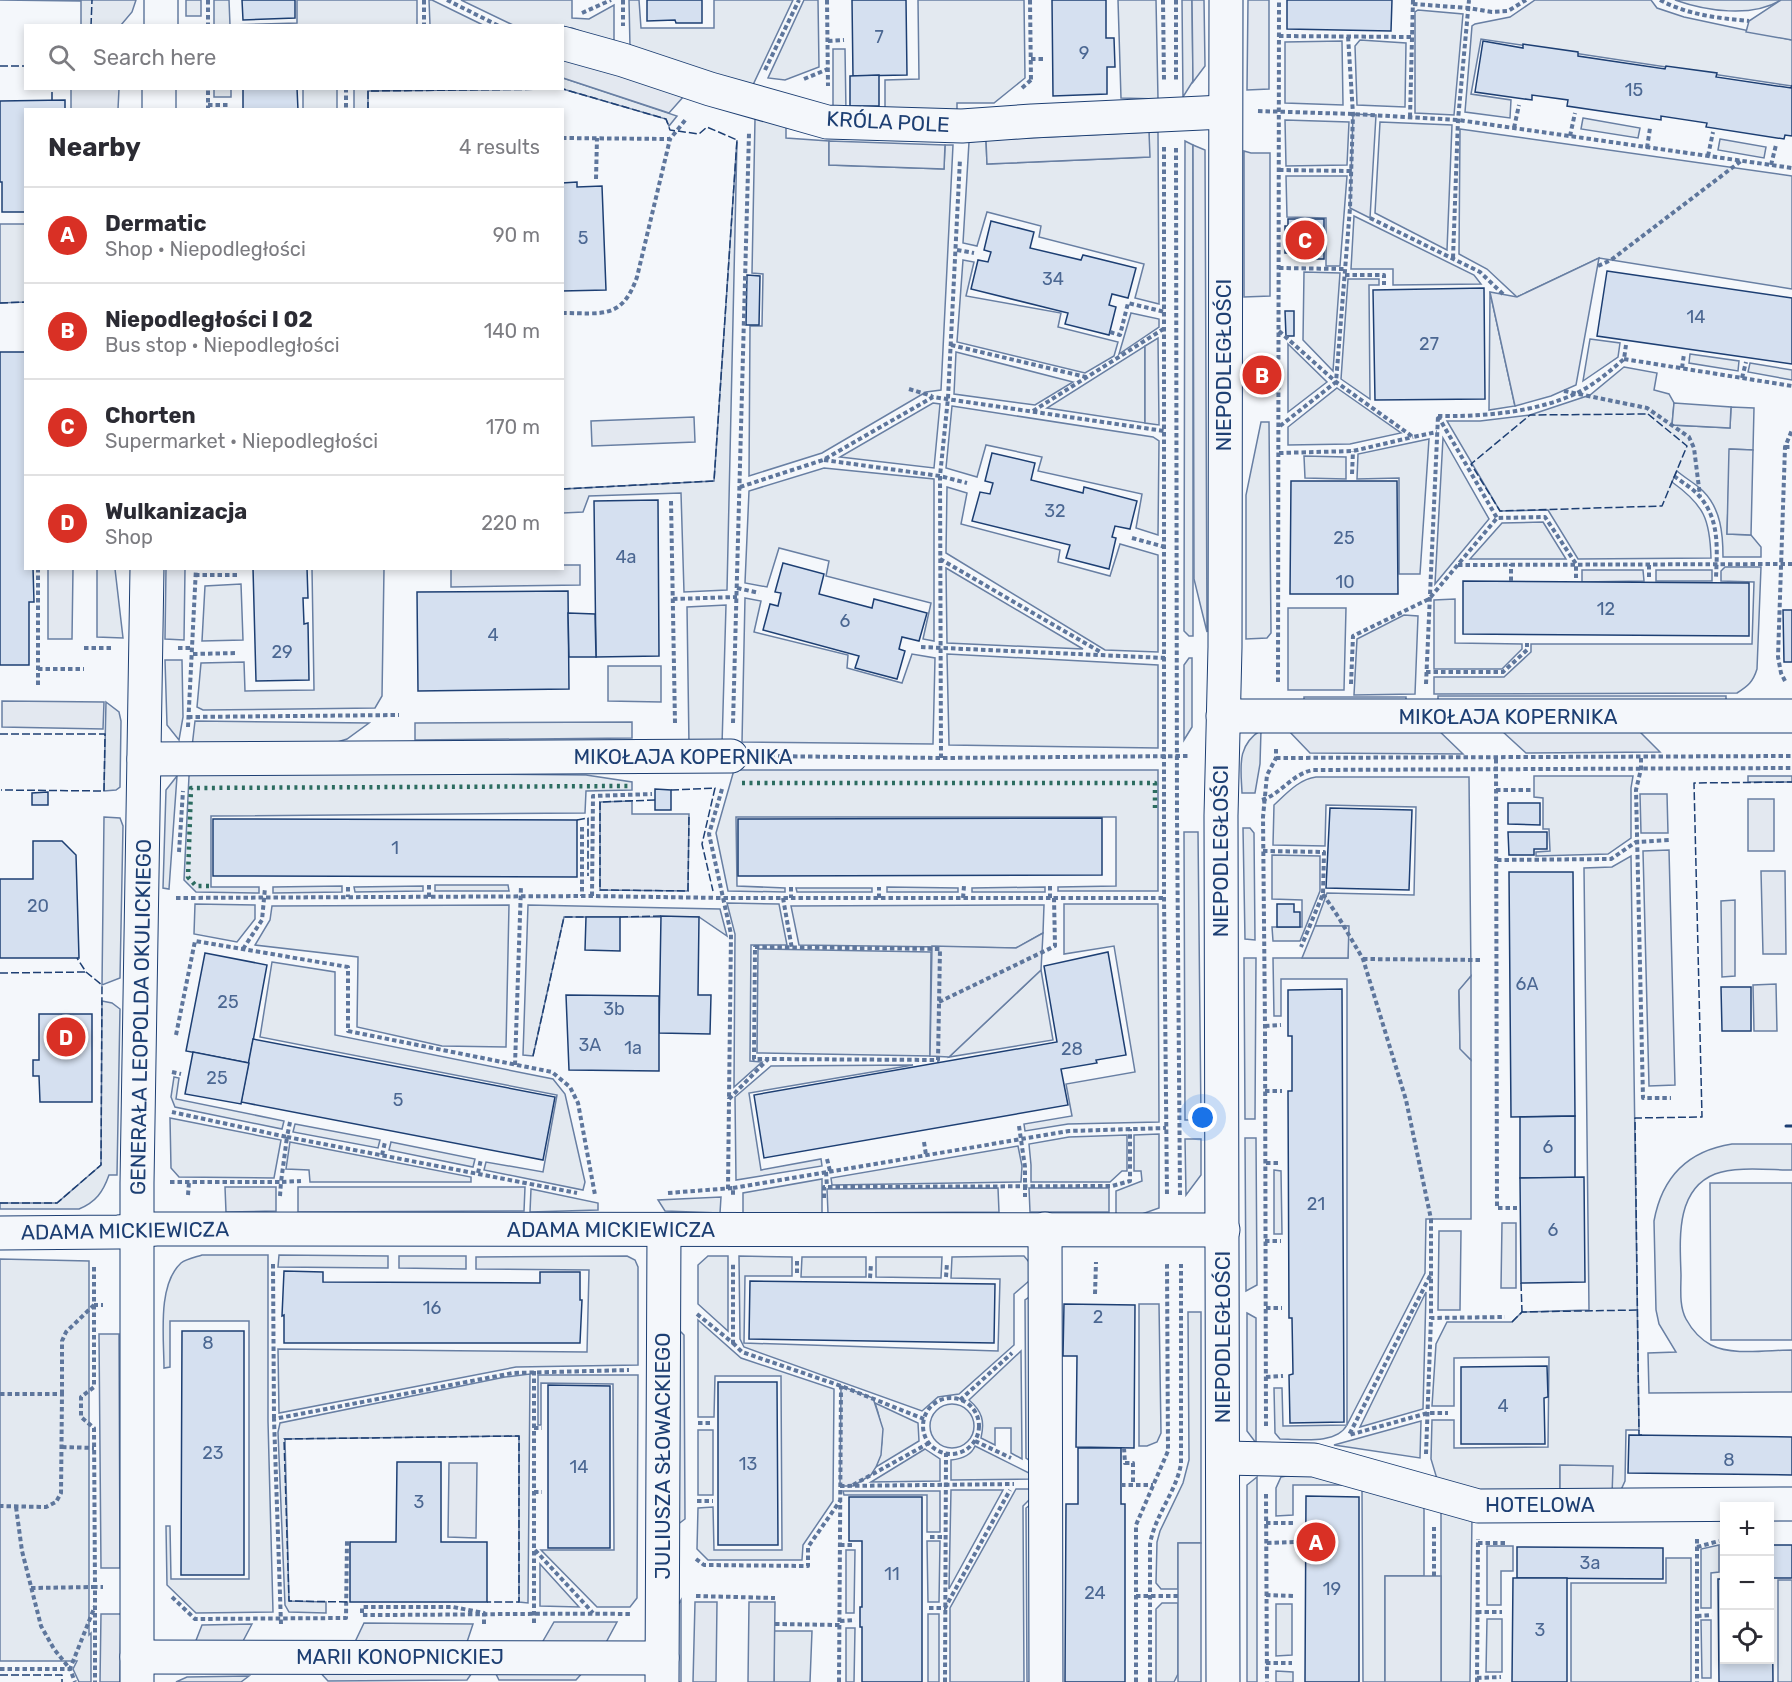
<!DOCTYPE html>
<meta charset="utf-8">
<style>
:root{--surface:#fff;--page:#f2f2f3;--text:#2b2b33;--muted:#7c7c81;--line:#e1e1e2;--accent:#d93025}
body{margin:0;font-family:Rubik,sans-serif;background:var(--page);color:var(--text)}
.controls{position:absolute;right:18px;bottom:18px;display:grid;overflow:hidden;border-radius:0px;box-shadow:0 3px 9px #0003}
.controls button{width:54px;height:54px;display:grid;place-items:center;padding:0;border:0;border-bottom:2px solid var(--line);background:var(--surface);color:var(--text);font:30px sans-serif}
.you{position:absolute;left:1203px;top:1118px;width:21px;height:21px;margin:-15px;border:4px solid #fff;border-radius:50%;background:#1a73e8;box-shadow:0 0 0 9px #1a73e833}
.badge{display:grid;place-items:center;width:39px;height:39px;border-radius:50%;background:var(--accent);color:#fff;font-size:20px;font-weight:700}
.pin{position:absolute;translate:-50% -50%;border:3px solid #fff;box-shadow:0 2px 6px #0006}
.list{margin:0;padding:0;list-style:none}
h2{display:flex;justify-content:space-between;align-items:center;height:78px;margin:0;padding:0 24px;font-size:26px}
h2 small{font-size:20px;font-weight:400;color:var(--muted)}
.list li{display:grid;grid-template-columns:39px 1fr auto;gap:18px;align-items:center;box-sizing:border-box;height:96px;padding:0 24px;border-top:2px solid var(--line)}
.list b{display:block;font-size:22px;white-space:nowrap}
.list p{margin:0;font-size:20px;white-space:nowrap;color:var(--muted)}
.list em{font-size:20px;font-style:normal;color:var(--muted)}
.icon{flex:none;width:33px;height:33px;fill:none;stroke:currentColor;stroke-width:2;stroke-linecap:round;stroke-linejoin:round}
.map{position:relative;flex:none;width:1792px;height:1682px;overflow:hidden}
.search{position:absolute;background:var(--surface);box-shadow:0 3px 9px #0003;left:24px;top:24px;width:540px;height:66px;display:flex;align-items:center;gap:15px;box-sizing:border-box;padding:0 21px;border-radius:0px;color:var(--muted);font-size:22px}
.panel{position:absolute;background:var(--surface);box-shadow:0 3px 9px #0003;left:24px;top:108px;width:540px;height:462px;border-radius:0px}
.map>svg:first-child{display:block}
</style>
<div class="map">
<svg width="1792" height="1682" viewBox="0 0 1792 1682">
<rect width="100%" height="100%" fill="#f4f7fb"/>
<g fill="#e3e9f0" stroke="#687fa3" stroke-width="1.5">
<path d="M0,0H136L132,12L121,25L81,26V1Z"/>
<rect x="186" y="0" width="15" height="16"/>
<path d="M214,0H229L230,25L297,23V0H417V25H214Z"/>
<path d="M429,0H432L483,25H430Z"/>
<path d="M461,0H572V18L589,19L614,5V44L572,28H563L562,26L513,25Z"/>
<path d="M629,0H639L641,28H714V0H793L751,89L630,47Z"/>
<path d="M804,0H818L819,67L785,80L768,78Z"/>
<path d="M918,0H1024L1025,78L994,103H957V111L885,110V80L919,79Z"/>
<path d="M1118,0H1156L1158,99L1121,98Z"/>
<path d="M1182,0H1192L1193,81L1183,97Z"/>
<path d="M1535,0H1651L1657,8L1684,17L1792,40V86L1481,39L1471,94L1511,100L1510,118L1465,112L1472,26L1475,24L1510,17Z"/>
<path d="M1675,0H1781C1752,18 1706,11 1675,0Z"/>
<path d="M1418,10L1463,14L1454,115L1415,113V12Z"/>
<path d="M1360,40L1406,43L1405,107L1357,105L1355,46Z"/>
<path d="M1342,41L1343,105L1285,103V42Z"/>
<path d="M833,49H845L846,112L833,110Z"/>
<path d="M563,78L677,116L669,126L666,119L563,89L368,91V109H354V89L562,88Z"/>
<rect x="214" y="89" width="17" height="8"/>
<rect x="303" y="89" width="34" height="20"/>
<path d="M1583,118L1640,128L1638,138L1581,129Z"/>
<path d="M755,119L786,121V138L829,141V165L944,169L945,145H953L941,390L926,392L822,453L749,476L750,326H762L763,274L752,273Z"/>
<path d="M1285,120L1349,122L1347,165L1286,166Z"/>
<path d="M1380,122L1452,125L1447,250L1375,213Z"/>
<path d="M1460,129L1792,176V289L1599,258L1517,297L1487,269L1459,254Z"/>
<path d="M1149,132H1158L1159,304L1135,298L1144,264L1039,237L1041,226L987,212L977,246L963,243L969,142L986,140L987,164L1149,157Z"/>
<path d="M1720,139L1766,147L1764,158L1718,150Z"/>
<path d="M737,140L727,590L684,592L681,493L589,496L583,512L563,513V489L714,481Z"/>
<path d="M1185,141L1193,145V636H1189L1184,631Z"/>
<path d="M1286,176H1347L1340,266H1326V218L1287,217Z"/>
<path d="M1354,216L1474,275L1481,284L1393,285V269H1351Z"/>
<path d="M0,224H25V302L0,303Z"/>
<path d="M963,260L974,262L966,296L1061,313L1058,327L1118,342L1114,356L1085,373L957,342Z"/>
<path d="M1304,272L1340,273L1333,371L1303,340Z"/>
<path d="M1348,279H1379V285H1369L1370,399L1341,379Z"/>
<path d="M1490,292L1515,406L1489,410Z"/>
<path d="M1131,313L1159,319V327L1119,354Z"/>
<path d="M1590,339L1620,343L1618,357L1583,381Z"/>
<path d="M1288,344L1327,382L1288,412Z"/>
<path d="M1145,346V423L1047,408Z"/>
<path d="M956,352L1073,382L1035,405L954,394Z"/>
<path d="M1690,354L1739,361L1738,371L1689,363Z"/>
<path d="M1750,363L1792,370V380L1748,372Z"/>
<path d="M1624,367L1657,373L1654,390L1669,394L1674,403L1672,425L1730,428L1731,407L1754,408L1753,450L1730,449L1727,534L1751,535L1761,547V557H1723C1723,534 1721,509 1703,491C1696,484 1685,478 1677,471L1672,482C1704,505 1710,519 1711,558L1578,559L1548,510L1500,511L1447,421H1480L1530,415L1590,395Z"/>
<path d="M1337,388L1401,433L1350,444L1288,445V427Z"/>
<path d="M933,403L940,404L934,468L840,457Z"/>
<path d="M952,406L1153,437L1159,441L1158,535L1136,528L1142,494L1038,471L1042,457L986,445L977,477L946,468Z"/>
<path d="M1261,422H1269L1271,633L1267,638L1246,639V495Z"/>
<path d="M1443,438L1489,519L1435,584Z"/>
<path d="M1429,439L1420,574H1399V478L1357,479L1358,454Z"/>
<path d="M1304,456L1346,457V479L1305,478Z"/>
<path d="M824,468L934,479V641L923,639L931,603L826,576L829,561L779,548L767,587L745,583L749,491Z"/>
<path d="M947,487L967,493L961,524L1060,550L1058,562L1110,576L1120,544L1158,555V652L1105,650L946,553Z"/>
<path d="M1543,522L1566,559H1470L1502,523Z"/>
<path d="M1725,567H1761L1757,669C1753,682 1748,686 1737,693L1434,694V677H1504L1531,652V644H1752L1754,582L1721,581V571Z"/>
<path d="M946,568L1083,649L947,643Z"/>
<path d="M97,569H115L123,638L97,637Z"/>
<path d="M312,569H384L382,696L375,708L203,710L197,707L201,663L244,662L245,691L314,690Z"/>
<path d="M1582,570H1643L1644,581L1582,582Z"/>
<rect x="1656" y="570" width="56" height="11"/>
<path d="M241,584L243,640L202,641L205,586Z"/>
<path d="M745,598L761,601L754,632L848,655L847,668L902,683L912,654L935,658L933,744L742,742Z"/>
<path d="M1455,599V643L1522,644V649L1502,669H1434V600Z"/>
<path d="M726,605L722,745H689L687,607Z"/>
<path d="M1288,608H1346L1344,690H1288Z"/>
<path d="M1404,615L1418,616L1415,694L1354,695L1357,639Z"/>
<path d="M947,654L1158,665V748L949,745Z"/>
<path d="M1189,658H1192V727L1184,740V665Z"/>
<path d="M165,660H182L183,717L179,740L167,725Z"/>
<path d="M608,666H661V702L608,701Z"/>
<path d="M106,702L119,712L121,721L120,787L116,790L104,791Z"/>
<path d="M195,721L369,723L347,739L331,744L192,747Z"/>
<path d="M632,722V738L415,740V723Z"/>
<path d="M1261,730L1260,764L1255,793H1242C1241,767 1236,746 1261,730Z"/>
<path d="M734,770H1158V891H1058V887L1116,886V817H736L737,886L785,888V892L728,891L716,833Z"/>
<path d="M200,771L586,775L632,782V790L586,791L585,813L211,816V887H259V893L196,892L184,880L189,776L194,772Z"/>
<path d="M177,776L169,889L163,888L166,790Z"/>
<path d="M1534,776H1633L1631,788V838L1608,854L1536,856V852L1550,851L1549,829H1543V798L1534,797Z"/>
<rect x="1748" y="776" width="44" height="6"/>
<path d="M1316,777H1469L1471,976L1459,991L1460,1048L1471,1060V1219H1426L1425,1273L1347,1425C1336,1445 1300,1439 1280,1439L1275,1433L1274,1388H1282L1283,1426L1347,1425V979H1281V1016H1274L1273,958H1348V926H1315L1327,893L1414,895L1416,807L1326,805L1325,846L1273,845L1274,805C1286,794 1299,779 1316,777Z"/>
<path d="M104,817L120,818L123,826L120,978L102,985Z"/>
<path d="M1243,828H1250L1254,833L1255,940L1245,939Z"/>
<path d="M1184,832H1198L1201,1120H1185Z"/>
<path d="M1272,855L1320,856V891L1300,941H1273L1272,927H1302V900L1272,899Z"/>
<path d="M1631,856L1639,1430H1626L1625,1481L1620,1492L1612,1495L1560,1466V1495H1490L1437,1479L1431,1459L1432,1420H1454V1448L1548,1447L1549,1357L1454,1358V1406H1432L1436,1344L1447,1322H1512L1522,1312L1589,1310L1584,868L1612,867Z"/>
<path d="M435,885H508L509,891H435Z"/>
<path d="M342,886V892L273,893V887Z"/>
<path d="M423,886V891L355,892L354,887Z"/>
<path d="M887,887L958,888V892H887Z"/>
<path d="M1045,887V892H972V888Z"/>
<path d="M796,888H872V892H797Z"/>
<path d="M727,903L779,904L787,945H751L750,1061L762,1062L734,1087L735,934Z"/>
<path d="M195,904L255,905V919L237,942L194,934Z"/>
<path d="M1064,904H1158L1159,1122L1068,1124L1025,1131L1024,1124L1072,1116L1066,1084L1135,1072L1114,946L1064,954Z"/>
<path d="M509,905L506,1047L442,1046L357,1027L358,957L255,945L270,920L272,906Z"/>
<path d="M528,905L720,909L727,936L699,917H564L533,1056L523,1055Z"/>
<path d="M1044,905L1043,933L1016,948L799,945L791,906Z"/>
<path d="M758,949L931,952L930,1056L757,1053Z"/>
<path d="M1244,958H1256L1255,1119H1245Z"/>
<path d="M272,962L335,972V1035L553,1079L565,1094L585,1182L583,1190L484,1170L486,1162L543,1172L557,1095L260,1037Z"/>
<path d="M1041,970L1053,1040L949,1057Z"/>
<path d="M102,1001L112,1003L120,1009L117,1175H109C103,1192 96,1202 79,1209H0V1203H57L101,1165Z"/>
<path d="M913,1065L749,1093L761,1170L821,1159L822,1166L736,1180L735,1097L771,1066Z"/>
<path d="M174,1077L179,1078L176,1099L284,1121L282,1129L175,1107L171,1097Z"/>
<path d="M170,1118L281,1140L274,1178L179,1177L171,1168Z"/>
<path d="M295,1124L380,1140L378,1148L293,1132Z"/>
<path d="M1159,1134V1208L1142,1214H1116V1191L1142,1181L1141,1171H1134V1135Z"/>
<path d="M1127,1135V1171H1122L1110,1182H1031V1165L1029,1144L1069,1137Z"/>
<path d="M1245,1138H1256L1257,1285L1246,1291Z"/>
<path d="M1185,1139H1201V1175L1186,1195Z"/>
<path d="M290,1142L471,1177V1182H310L309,1170L286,1169Z"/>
<path d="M391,1142L475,1159L473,1167L389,1150Z"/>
<path d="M1732,1144H1792V1170C1770,1170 1736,1166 1715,1174C1675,1190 1680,1240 1681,1275C1681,1289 1679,1306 1686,1319C1692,1330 1700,1339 1711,1345C1732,1356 1768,1350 1792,1350V1392L1649,1393L1648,1353L1676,1352L1659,1324L1656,1310L1654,1221C1662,1177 1687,1151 1732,1144Z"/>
<path d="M1018,1146L1022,1166L1021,1182L832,1185L831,1178Z"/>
<path d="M1274,1170L1281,1171L1282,1234H1274Z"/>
<path d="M822,1179V1213H743V1193Z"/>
<path d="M1710,1183H1792V1340H1711Z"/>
<path d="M531,1189L598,1203V1210L530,1212Z"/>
<path d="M721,1197L720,1213L665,1211L658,1200Z"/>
<path d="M1502,1223H1516V1288H1501Z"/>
<path d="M202,1255H268V1421L273,1612L196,1613L167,1585L166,1526H170L171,1579H249V1321H170V1367L164,1368C164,1338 157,1285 181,1263C186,1259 196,1257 202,1255Z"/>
<path d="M279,1255L388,1256V1268L278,1267Z"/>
<path d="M399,1256H466V1269L399,1268Z"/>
<path d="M627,1256L635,1260L638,1267V1365L516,1367L279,1413L278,1349L587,1352L589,1270L476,1269V1257Z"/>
<path d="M708,1256H728V1331L698,1304V1265Z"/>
<path d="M739,1256L792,1257V1276H745L744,1343L998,1351L1000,1279L951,1278L952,1257L1024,1256L1029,1262V1281L1014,1294V1345L959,1394L938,1397L922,1411L744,1347L740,1339Z"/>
<path d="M802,1257H866V1277H801Z"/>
<path d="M876,1257H942L941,1278L876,1277Z"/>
<path d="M0,1259L89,1261V1635L91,1633V1682H79L73,1669L77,1661H0Z"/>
<path d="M1426,1292L1423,1409L1360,1427Z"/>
<path d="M1139,1304H1159L1161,1433L1157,1442L1147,1446H1139Z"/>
<path d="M1188,1312H1201V1543H1178V1589H1161L1156,1583L1157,1542L1160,1531L1183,1483L1189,1460Z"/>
<path d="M1247,1313L1256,1318V1443L1247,1431Z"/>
<path d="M698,1320L741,1358L834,1389L833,1501L803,1545L802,1560H708L697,1549L698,1508L713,1507L714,1550H782L781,1376H715L714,1417H698Z"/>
<path d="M1021,1351L1022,1459L1011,1453V1428H995V1445L981,1438C985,1421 982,1411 969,1400Z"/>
<path d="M530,1374L528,1603L519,1602V1436L285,1439L289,1601L326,1602V1613L289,1612L285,1605L278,1432L280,1423L505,1377Z"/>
<path d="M538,1375H638L637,1598L630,1607H597L541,1550H614L613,1384L541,1383V1425H538Z"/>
<path d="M875,1403L918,1423L919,1441L876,1467C885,1444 883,1426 875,1403Z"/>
<circle cx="952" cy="1426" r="22"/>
<path d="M1421,1421L1420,1458L1334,1445Z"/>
<rect x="698" y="1430" width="15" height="65"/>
<path d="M975,1446L1029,1473L1030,1479L951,1480V1460C961,1459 971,1456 975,1446Z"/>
<path d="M925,1449L940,1459V1481L871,1482Z"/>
<path d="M1292,1475L1311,1476L1348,1485H1293V1515L1276,1516V1488L1281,1477Z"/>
<path d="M1257,1477V1682H1247V1485Z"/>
<path d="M1016,1489H1034V1495L1023,1506L1024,1682H950V1608Z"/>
<path d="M1362,1489L1424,1502V1576H1385V1682H1363Z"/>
<path d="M951,1490H1003L949,1589Z"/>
<path d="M843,1491H940V1532H927V1495H844Z"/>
<path d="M1441,1506L1472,1515L1470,1682H1441Z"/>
<path d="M927,1541H940L939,1602H928Z"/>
<path d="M1719,1545V1572L1711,1573V1608H1701V1549Z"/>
<path d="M1487,1546H1513V1571H1501V1605H1487Z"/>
<path d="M846,1550H855L854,1613H846Z"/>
<path d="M1666,1558H1691V1682H1571V1583H1666Z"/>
<path d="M540,1564L579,1607L540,1606Z"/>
<rect x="1778" y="1580" width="14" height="102"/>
<path d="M681,1600V1682H677V1607Z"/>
<path d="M1162,1603H1178V1674L1174,1682H1156V1609Z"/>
<path d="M1276,1604H1292V1655L1276,1656Z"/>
<rect x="928" y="1614" width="11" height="68"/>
<path d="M1487,1619H1502V1672H1486Z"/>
<path d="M1701,1620H1711V1678H1702Z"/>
<path d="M846,1628H855L854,1682H846Z"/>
<path d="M774,1631H812L810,1682H774Z"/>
<path d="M1276,1671L1293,1672V1682H1276Z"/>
<path d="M249,1676L241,1682H176L187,1677Z"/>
</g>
<g fill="#e3e8f0" stroke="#687fa3" stroke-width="1.5">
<path d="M1192,0H1204L1205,66L1193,82Z"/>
<path d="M1248,0H1269V89L1247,90Z"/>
<path d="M1781,0H1792V40L1746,32L1749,21Z"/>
<path d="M563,55L684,96L669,113L563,78Z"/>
<path d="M71,89H119L118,109H71Z"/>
<path d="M1353,114L1376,115L1370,218L1350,208Z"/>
<path d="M1149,132L1150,157L987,164L986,140Z"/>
<path d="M829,141L945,145L944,169L829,165Z"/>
<path d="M1193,145L1205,150L1207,632L1194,579Z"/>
<path d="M1244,151L1251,153H1270V296L1244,297Z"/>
<path d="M1599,258L1576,385L1551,396L1515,406L1490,292L1517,297Z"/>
<path d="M1158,338L1159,425L1145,423V346Z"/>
<path d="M1674,403L1731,407L1730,428L1672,425Z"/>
<path d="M694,417L695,442L592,446L591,421Z"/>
<path d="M1729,449L1753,450L1751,535L1727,534Z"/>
<path d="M563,565H580V585L451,587V569L562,568Z"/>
<path d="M48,569H73L72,639H48Z"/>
<path d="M166,569H185L184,640L165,639Z"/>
<path d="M1438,696H1726V708L1438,709Z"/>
<rect x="1304" y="697" width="102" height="12"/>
<path d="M2,701L104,702L103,729L2,727Z"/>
<path d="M1634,726L1660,752L1526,753L1503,732Z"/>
<path d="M1435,727L1463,754L1310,753L1286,728Z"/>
<path d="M1640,794H1667L1668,833H1641Z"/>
<rect x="1748" y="799" width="26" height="52"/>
<path d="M632,801V814H689L688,891L600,890V802Z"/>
<path d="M1669,850L1675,1085L1649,1086L1643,851Z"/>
<path d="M1761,871H1785L1786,954H1763Z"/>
<path d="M1735,900V976L1722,977L1721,901Z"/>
<path d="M1315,926H1349L1348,958H1302Z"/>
<path d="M1043,933L1041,970L949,1057L930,1056L932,946L1016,948Z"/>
<path d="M1471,976V1060L1460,1049L1459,990Z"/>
<path d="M1776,984L1777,1031H1754L1753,985Z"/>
<path d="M225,1187H276V1211L226,1212Z"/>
<path d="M298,1187H525L524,1211L298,1212Z"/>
<path d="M998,1188L999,1212L828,1213L827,1189Z"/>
<path d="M1029,1188H1109V1212H1030Z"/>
<path d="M1439,1231H1461L1460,1310H1438Z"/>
<path d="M1034,1294L1035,1464L1026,1458L1025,1300Z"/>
<path d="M675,1326L684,1335L685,1519L677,1525Z"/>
<path d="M99,1334H119L120,1568H101Z"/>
<path d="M841,1386L873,1398L883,1429L881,1455L876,1467L871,1475L853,1486H840Z"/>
<path d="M449,1463H477L476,1538L448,1537Z"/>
<path d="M1560,1465L1613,1466L1612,1495H1560Z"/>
<path d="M1034,1502L1036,1682H1027L1026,1508Z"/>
<rect x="1178" y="1543" width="23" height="139"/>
<rect x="1385" y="1576" width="56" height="106"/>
<path d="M695,1602H717L716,1682H693Z"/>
<path d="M749,1602H775L774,1682H748Z"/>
<path d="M101,1614H121L120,1682H100Z"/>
<path d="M554,1622H617L603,1648H539Z"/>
<path d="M364,1623L473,1624L466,1645L354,1644Z"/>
<path d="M252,1624L242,1643H195L202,1625Z"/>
<path d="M317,1669L474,1670L467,1680L328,1681Z"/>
<path d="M494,1670L584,1671L576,1680H499Z"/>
</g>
<g fill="#d5e0f0" stroke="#1d3f73" stroke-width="1.5">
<path d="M242,0H295V18L243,20Z"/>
<path d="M647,0H702V23H676L675,20L647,21Z"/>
<path d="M852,0H906L907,75L853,76Z"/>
<path d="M1052,0H1106V38H1114L1115,67H1107V94L1053,96Z"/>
<path d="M1287,0H1392L1391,31L1287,29Z"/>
<path d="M1483,41L1523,48V44L1578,52V56L1665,69L1666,66L1717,73L1716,77L1791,88L1792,85V136L1785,135L1784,139L1706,127L1707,123L1661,116V120L1567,106L1568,100L1532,95V100L1475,92Z"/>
<path d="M879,75V106H850V76Z"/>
<path d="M243,88H297L298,110H243Z"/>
<path d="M65,100V110H26V212H2V182H0V101Z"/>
<path d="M577,182V187L602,186L606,290L562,291V183Z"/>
<path d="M1288,219H1324V259H1295L1296,253H1285V226H1288Z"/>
<path d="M991,221L1034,232L1030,248L1081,260L1083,255L1136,268L1128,298L1112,294L1109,305L1116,307L1109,335L1065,324L1068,313L971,289L978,260L988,262L991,252L984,250Z"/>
<path d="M1607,271L1792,298V364L1597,336Z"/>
<path d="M747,275L760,276L759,325H746Z"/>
<path d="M1484,288L1485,399L1375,400L1373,290Z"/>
<path d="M1285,311H1294V336H1286Z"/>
<path d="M0,352H26V568H33L34,602H29V665H0Z"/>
<path d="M992,453L1035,463L1031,480L1083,493L1084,487L1137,501L1130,529L1115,526L1112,537L1116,538L1109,569L1066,558L1070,545L972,521L980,492L990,494L993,483L985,481Z"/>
<path d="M1291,481H1397L1398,594H1290Z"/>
<path d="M658,500L659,656L596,657L594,501Z"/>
<path d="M783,563L824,574L819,594L872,608L874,599L927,613L919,641L902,637L899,649L905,651L897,679L855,668L859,656L763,630L770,604L778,606L781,593L775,592Z"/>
<path d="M253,568H307L308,598H303L304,624L308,623L309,680L256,681Z"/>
<path d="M1463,581L1749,583V636L1463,634Z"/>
<path d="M568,591L569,689L418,691L417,592Z"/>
<path d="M1783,610H1792V662H1784Z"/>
<path d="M568,613L595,614L596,657H569Z"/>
<path d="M655,789L671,790V810H655Z"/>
<path d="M48,792V805H32V793Z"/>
<path d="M1508,803H1540V825L1508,824Z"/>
<path d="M1330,808L1412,810L1409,890L1326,888Z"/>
<path d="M1102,818V875L738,876V819Z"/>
<path d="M213,819L577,820V877L213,876Z"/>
<path d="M1508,832H1547V849H1534V855H1509Z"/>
<path d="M33,841H62L76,855L79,958H0V879H33Z"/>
<path d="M1509,872H1573L1575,1116L1511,1117Z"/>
<path d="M1277,904H1294V912H1300V927H1277Z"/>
<path d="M661,916L699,917L698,995H711L710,1034L659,1033Z"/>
<path d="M586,917H620V951L585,950Z"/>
<path d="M1108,952L1126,1055L1096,1060L1097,1063L1061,1069L1068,1105L764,1158L754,1095L1057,1042L1044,966Z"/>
<path d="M205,953L267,965L249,1063L186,1051Z"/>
<path d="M1721,987H1751V1031H1722Z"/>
<path d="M1342,989L1344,1422L1290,1423L1289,1375L1293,1374L1292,1318H1289L1288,1091H1292V1036H1288V990Z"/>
<path d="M566,995L659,996V1071L569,1070Z"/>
<path d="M39,1014H92V1102H40L39,1076H33V1060H39Z"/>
<path d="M253,1039L555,1097L543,1160L241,1102Z"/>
<path d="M193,1052L249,1063L241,1104L185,1094Z"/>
<path d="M1575,1116V1178H1520V1117Z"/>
<path d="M1584,1177L1585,1282L1521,1283L1520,1178Z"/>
<path d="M284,1271L323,1272V1282L540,1283V1272H580V1300H582L580,1343H284V1315L282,1316Z"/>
<path d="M750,1281L995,1284L994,1343L749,1339Z"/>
<path d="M1064,1304L1135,1305L1134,1448L1076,1447L1077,1356H1063Z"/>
<path d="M182,1331H244V1575H181Z"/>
<path d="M1547,1366L1548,1397L1544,1398L1545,1444H1461V1367Z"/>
<path d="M718,1382H777L778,1545H718Z"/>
<path d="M548,1385L610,1386V1548H548Z"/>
<path d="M1629,1435L1792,1437V1475L1628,1473Z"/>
<path d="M1078,1448H1121V1504H1125V1682H1065L1066,1504H1078Z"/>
<path d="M397,1462H441V1542H487V1602H350V1542H396Z"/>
<path d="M1306,1496L1359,1497V1682H1305Z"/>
<path d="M849,1497H922V1682H862V1627H860V1607H862V1541H849Z"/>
<rect x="1723" y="1545" width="1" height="34"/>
<rect x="1770" y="1545" width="22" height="33"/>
<path d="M1517,1547L1663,1548V1579L1517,1578Z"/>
<path d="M1513,1578H1567V1682H1512Z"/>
<path d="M1770,1578H1772L1773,1682H1719L1718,1579H1724V1660H1770Z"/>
</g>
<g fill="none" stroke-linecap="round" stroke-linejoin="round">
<defs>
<g id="minor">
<path d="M161,26V0"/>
<path d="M562,43L623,60L710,89L827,122L962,126L1032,121L1224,112"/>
<path d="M159,110V88"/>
<path d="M1223,716H1792"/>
<path d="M144,759L731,756"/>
<path d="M1045,1229L1046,1682"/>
<path d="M0,1233L118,1232L156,1229L1223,1230"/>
<path d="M1223,1458L1314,1460L1478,1506L1792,1504"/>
<path d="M137,1657L662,1658"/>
<path d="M137,1682V1183L147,568"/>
<path d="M662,1682L664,1231"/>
<path d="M1223,1682L1221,816L1225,647L1226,0"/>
</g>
</defs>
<use href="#minor" stroke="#1d3f73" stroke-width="35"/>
<g stroke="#5e769c" stroke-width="4" stroke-dasharray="4.5 3" stroke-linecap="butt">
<path d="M208,0V26"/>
<path d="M424,0V26"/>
<path d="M447,0L499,26"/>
<path d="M623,0V26"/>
<path d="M827,0L828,86"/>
<path d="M1030,0L1031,81"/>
<path d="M1163,0L1164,80"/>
<path d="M1176,0V80"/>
<path d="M1660,0C1688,15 1718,18 1749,21"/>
<path d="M1413,4L1469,8L1492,12L1508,11L1526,0"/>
<path d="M582,13L611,0"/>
<path d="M1279,36L1412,37"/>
<path d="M828,41L844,40"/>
<path d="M1031,59H1045"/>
<path d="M765,70L799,0"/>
<path d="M804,79L828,69"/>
<path d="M346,88V110"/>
<path d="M1022,88L1031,80"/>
<path d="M208,105H230"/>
<path d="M208,110V88"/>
<path d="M1258,111L1353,114L1458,120L1792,168"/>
<path d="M1410,117L1413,0"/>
<path d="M1514,128L1519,105"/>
<path d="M1570,136L1575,113"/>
<path d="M562,138L670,139L687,118"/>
<path d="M1164,147V898L1167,1196"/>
<path d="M1176,148L1177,817L1180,1196"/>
<path d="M1647,148L1650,128"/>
<path d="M1708,156L1713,132"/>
<path d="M1771,165L1776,145"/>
<path d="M1279,170L1351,171"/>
<path d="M596,179L597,138"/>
<path d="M1370,218L1480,272L1505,296"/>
<path d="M957,250L974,253"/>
<path d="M1453,258L1458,120L1469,0"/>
<path d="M1598,266L1611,260L1741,161"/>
<path d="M1279,268L1345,269"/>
<path d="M1345,275H1384V285"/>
<path d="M562,313C602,313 622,320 637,277L670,139"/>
<path d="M1279,331L1336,382L1413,437L1437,432"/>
<path d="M1110,332L1120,335L1128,303L1165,312"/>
<path d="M951,345L1086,377"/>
<path d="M1624,359L1792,386"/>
<path d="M1682,368L1684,354"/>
<path d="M1742,378L1746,362"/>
<path d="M909,389L932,396"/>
<path d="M1564,391L1647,408L1689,437L1694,448L1700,496"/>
<path d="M1033,411L1165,328"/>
<path d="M1438,416C1481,417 1539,412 1579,392C1595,384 1610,371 1624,359L1626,345"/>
<path d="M1438,416L1497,518"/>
<path d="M1280,426L1336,382L1350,208L1353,114L1348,36"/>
<path d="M1785,447H1792"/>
<path d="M1279,453L1353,451L1413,437"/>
<path d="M824,460L940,476L967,483"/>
<path d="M1352,474L1353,451"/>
<path d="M1674,476C1683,483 1694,489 1700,497C1720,520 1717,550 1716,578"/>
<path d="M740,487L823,460L933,397L1164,431"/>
<path d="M671,501L675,723"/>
<path d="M1132,538L1165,547"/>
<path d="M940,559L1102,653"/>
<path d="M1458,565L1792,564"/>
<path d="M195,575H237"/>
<path d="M1649,577V563"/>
<path d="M1511,581V564"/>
<path d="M737,588L759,593"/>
<path d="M673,599L737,597"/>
<path d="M921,647L1165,658"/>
<path d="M84,648H113"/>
<path d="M178,648H193"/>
<path d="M193,654L238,653"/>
<path d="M38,669H84"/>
<path d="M1426,672H1503L1527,650V643"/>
<path d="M1785,681L1781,673L1778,657L1785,447L1792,430"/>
<path d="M1278,682L1279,0"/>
<path d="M1351,684L1353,636L1429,599L1497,518L1545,517L1576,564V578"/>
<path d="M1426,684L1438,416"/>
<path d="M38,685V568"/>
<path d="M188,717L399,715"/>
<path d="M733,723L749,133"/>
<path d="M188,727L196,568"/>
<path d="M763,756L941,758L1188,756"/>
<path d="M941,758L940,476L948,398L960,159"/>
<path d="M1276,758L1792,756"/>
<path d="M1641,758V769L1636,790L1643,1098H1671"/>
<path d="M1496,759L1497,1208H1517"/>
<path d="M722,789L709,834L731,934L729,1099"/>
<path d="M1496,790H1531"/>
<path d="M1262,800C1281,794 1292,774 1313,770L1792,768"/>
<path d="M582,827V896"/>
<path d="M1263,851L1324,852L1323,894L1301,947"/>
<path d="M179,852L183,791"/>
<path d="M1497,860L1611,859L1636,842L1670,840"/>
<path d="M429,885V897"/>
<path d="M1050,886V898"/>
<path d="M348,887V897"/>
<path d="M791,887V898"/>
<path d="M1323,894L1339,918L1363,959L1406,1100L1431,1219V1318"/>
<path d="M592,896L593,796L652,794"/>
<path d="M176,898L592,896L723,898H1164"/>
<path d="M783,898L792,949"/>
<path d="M879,898V887"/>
<path d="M963,898L964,886"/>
<path d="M243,949L262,920L265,888"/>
<path d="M1363,959L1480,960"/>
<path d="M939,1002L1055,946L1054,898"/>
<path d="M1265,1026L1281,1025"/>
<path d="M176,1035L195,941L348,967V1031L552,1072L570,1087L578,1103L595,1195"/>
<path d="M515,1065L521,886"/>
<path d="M172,1072L181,1074"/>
<path d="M1265,1091H1282"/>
<path d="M290,1122L287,1137L577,1193"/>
<path d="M1019,1126L1025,1167V1197"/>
<path d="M924,1142L926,1155"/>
<path d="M382,1155L385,1142"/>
<path d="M827,1159L830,1171"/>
<path d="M1266,1163H1281"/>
<path d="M826,1172L827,1187"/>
<path d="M478,1173L481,1159"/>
<path d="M170,1182H281L287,1137L172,1112"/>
<path d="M733,1188L1069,1131L1166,1128"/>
<path d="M728,1189L729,1099L768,1059L938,1060L940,949L755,947L754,1059H768"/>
<path d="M668,1193L733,1188V1196"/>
<path d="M188,1195L189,1182"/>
<path d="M280,1196L281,1182L301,1181"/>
<path d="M824,1198V1187L1112,1186L1130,1181V1129"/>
<path d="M1265,1241H1281"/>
<path d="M273,1264L274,1419"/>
<path d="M94,1267V1305H103"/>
<path d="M797,1273V1261"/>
<path d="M1430,1276L1349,1435L1428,1413H1448"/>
<path d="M946,1277L947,1263"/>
<path d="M870,1278L871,1264"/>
<path d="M1095,1294L1096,1262"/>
<path d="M94,1305V1387L81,1397V1417L94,1428L95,1587H103"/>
<path d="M1266,1308H1282"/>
<path d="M697,1314L733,1343V1264"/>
<path d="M733,1343L742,1352L841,1386L924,1419"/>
<path d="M534,1371V1624"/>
<path d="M1266,1377L1283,1376"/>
<path d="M0,1394H62L61,1493L56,1502L46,1507L0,1506"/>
<path d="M62,1394V1341L66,1332L94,1305"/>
<circle cx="951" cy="1426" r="28"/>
<path d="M960,1400L1012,1353"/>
<path d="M698,1423H710"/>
<path d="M1266,1426L1265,1026L1263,817L1267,775L1276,758V749"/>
<path d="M534,1428H542"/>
<path d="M975,1441L1011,1458"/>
<path d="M62,1447L94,1448"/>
<path d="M1124,1448L1125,1463H1133V1485"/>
<path d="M1426,1454L1431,1318L1505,1317"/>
<path d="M853,1485L929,1443"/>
<path d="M1121,1485H1153"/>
<path d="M840,1486L1014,1484"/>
<path d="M534,1492H542"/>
<path d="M1266,1494L1267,1682"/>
<path d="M697,1501H713"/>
<path d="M16,1507L22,1551L41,1626L54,1649L70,1669L95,1606"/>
<path d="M1266,1523H1294"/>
<path d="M930,1537H946"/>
<path d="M1697,1539V1682"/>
<path d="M1267,1543L1295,1542"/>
<path d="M1478,1543H1507"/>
<path d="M840,1545H855"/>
<path d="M1697,1547L1719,1541"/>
<path d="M535,1550L593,1613"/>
<path d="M696,1559L704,1565L808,1566V1547L840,1501"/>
<path d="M1434,1576V1527"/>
<path d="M31,1588L95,1587V1682"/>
<path d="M1266,1595L1293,1596"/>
<path d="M696,1596L775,1598"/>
<path d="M1136,1596H1178"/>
<path d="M172,1597L195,1619L346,1618L347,1541"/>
<path d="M929,1608H945L1010,1490"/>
<path d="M1477,1612H1502"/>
<path d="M1697,1616L1712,1615"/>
<path d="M840,1621L855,1620"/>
<path d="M281,1624L274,1419L513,1373L629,1370"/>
<path d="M484,1624V1613L453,1607H362V1615C451,1615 540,1613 630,1614"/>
<path d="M775,1624L840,1625"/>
<path d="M1266,1663H1292"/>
<path d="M0,1669H70L75,1682"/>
<path d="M1477,1678L1501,1677"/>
<path d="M839,1682L841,1386"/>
<path d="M945,1682L946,1453"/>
<path d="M1136,1682V1525L1168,1451L1167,1263"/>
<path d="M1150,1682V1544C1155,1515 1176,1492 1181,1464V1264"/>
<path d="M1477,1682L1478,1539"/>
</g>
<use href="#minor" stroke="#f4f7fb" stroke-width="33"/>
<g stroke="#2c6c60" stroke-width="4.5" stroke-dasharray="3 4.5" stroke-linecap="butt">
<path d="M742,783H1155V808"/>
<path d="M209,886H196L188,877L191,788L628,786"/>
</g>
<g stroke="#1d3f73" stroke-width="1.5" stroke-dasharray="8 3" stroke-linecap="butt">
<path d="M91,26L92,0"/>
<path d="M0,66H26"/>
<path d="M52,100V88"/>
<path d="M368,110V91L563,89L666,119L670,130L699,134L707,127L737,140L714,481L562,489"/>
<path d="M0,303L26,302"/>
<path d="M1648,414L1687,446L1662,506L1500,511L1471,464L1530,415Z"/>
<path d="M0,734H105L104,791L1,790"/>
<path d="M671,790L715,788L702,844L713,891"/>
<path d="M655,800L600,802V890L688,891L689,814"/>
<path d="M577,820L588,818V876"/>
<path d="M620,917L661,916"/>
<path d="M0,973L86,972"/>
<path d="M533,1056L564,917H586"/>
<path d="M0,1203H57L101,1165L102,985L86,972L77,958"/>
<path d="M1521,1283L1522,1312"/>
<path d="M1512,1322L1522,1312L1637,1310"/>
<path d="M1642,1435H1639L1635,1118L1702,1117L1694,783L1792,782"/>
<path d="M347,1602L289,1601L284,1439L519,1436V1602H487"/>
<path d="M0,1675H62V1682"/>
</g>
<path stroke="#1d3f73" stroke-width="3" d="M1786,1126H1792"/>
</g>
<g text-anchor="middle" stroke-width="4.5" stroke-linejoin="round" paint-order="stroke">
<g font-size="18" fill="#4b6792">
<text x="879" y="43">7</text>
<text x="1084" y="59">9</text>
<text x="1634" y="96">15</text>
<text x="583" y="244">5</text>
<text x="1053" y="285">34</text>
<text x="1696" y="323">14</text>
<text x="1429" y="350">27</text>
<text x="1055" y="517">32</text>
<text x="1344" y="544">25</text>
<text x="626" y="563">4a</text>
<text x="1345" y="588">10</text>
<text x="1606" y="615">12</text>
<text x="845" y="627">6</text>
<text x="493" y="641">4</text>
<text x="282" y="658">29</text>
<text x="395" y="854">1</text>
<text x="38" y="912">20</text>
<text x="1527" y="990">6A</text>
<text x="228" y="1008">25</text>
<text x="614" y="1015">3b</text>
<text x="590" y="1051">3A</text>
<text x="633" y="1054">1a</text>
<text x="1072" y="1055">28</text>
<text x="217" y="1084">25</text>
<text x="398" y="1106">5</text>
<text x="1548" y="1153">6</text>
<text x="1316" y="1210">21</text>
<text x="1553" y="1236">6</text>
<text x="432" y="1314">16</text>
<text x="1098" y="1323">2</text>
<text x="208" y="1349">8</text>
<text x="1503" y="1412">4</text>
<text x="213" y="1459">23</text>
<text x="1729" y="1466">8</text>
<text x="748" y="1470">13</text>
<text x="579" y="1473">14</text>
<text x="419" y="1508">3</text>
<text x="1590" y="1569">3a</text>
<text x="892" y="1580">11</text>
<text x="1332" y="1595">19</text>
<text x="1095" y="1599">24</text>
<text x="1540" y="1636">3</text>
</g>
<g font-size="21" fill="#1d3f73" stroke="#f4f7fb">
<text transform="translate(888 122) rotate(3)" y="7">KRÓLA POLE</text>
<text transform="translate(1224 365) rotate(-90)" y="7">NIEPODLEGŁOŚCI</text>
<text x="1508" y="724">MIKOŁAJA KOPERNIKA</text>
<text x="683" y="764">MIKOŁAJA KOPERNIKA</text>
<text transform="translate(1221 851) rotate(-90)" y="7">NIEPODLEGŁOŚCI</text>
<text transform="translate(141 1017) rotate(-89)" y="7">GENERAŁA LEOPOLDA OKULICKIEGO</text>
<text x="611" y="1237">ADAMA MICKIEWICZA</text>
<text transform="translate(125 1231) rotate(-1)" y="7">ADAMA MICKIEWICZA</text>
<text transform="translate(1223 1337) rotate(-90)" y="7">NIEPODLEGŁOŚCI</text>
<text transform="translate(663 1456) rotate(-90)" y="7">JULIUSZA SŁOWACKIEGO</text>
<text x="1540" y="1512">HOTELOWA</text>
<text x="400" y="1664">MARII KONOPNICKIEJ</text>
</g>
</g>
</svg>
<div class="controls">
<button>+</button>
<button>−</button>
<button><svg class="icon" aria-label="locate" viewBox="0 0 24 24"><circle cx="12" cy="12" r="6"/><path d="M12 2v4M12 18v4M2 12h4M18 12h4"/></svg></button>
</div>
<div class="you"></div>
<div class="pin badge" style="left:1316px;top:1542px">A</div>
<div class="pin badge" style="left:1262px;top:375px">B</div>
<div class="pin badge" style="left:1305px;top:240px">C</div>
<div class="pin badge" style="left:66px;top:1037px">D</div>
<div class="search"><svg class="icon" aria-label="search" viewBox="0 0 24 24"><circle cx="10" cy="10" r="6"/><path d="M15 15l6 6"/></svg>Search here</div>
<section class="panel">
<h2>Nearby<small>4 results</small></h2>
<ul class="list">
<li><span class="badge">A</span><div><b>Dermatic</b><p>Shop · Niepodległości</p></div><em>90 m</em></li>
<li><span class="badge">B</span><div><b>Niepodległości I 02</b><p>Bus stop · Niepodległości</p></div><em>140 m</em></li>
<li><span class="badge">C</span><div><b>Chorten</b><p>Supermarket · Niepodległości</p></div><em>170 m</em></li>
<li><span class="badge">D</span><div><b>Wulkanizacja</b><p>Shop</p></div><em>220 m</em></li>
</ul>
</section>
</div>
